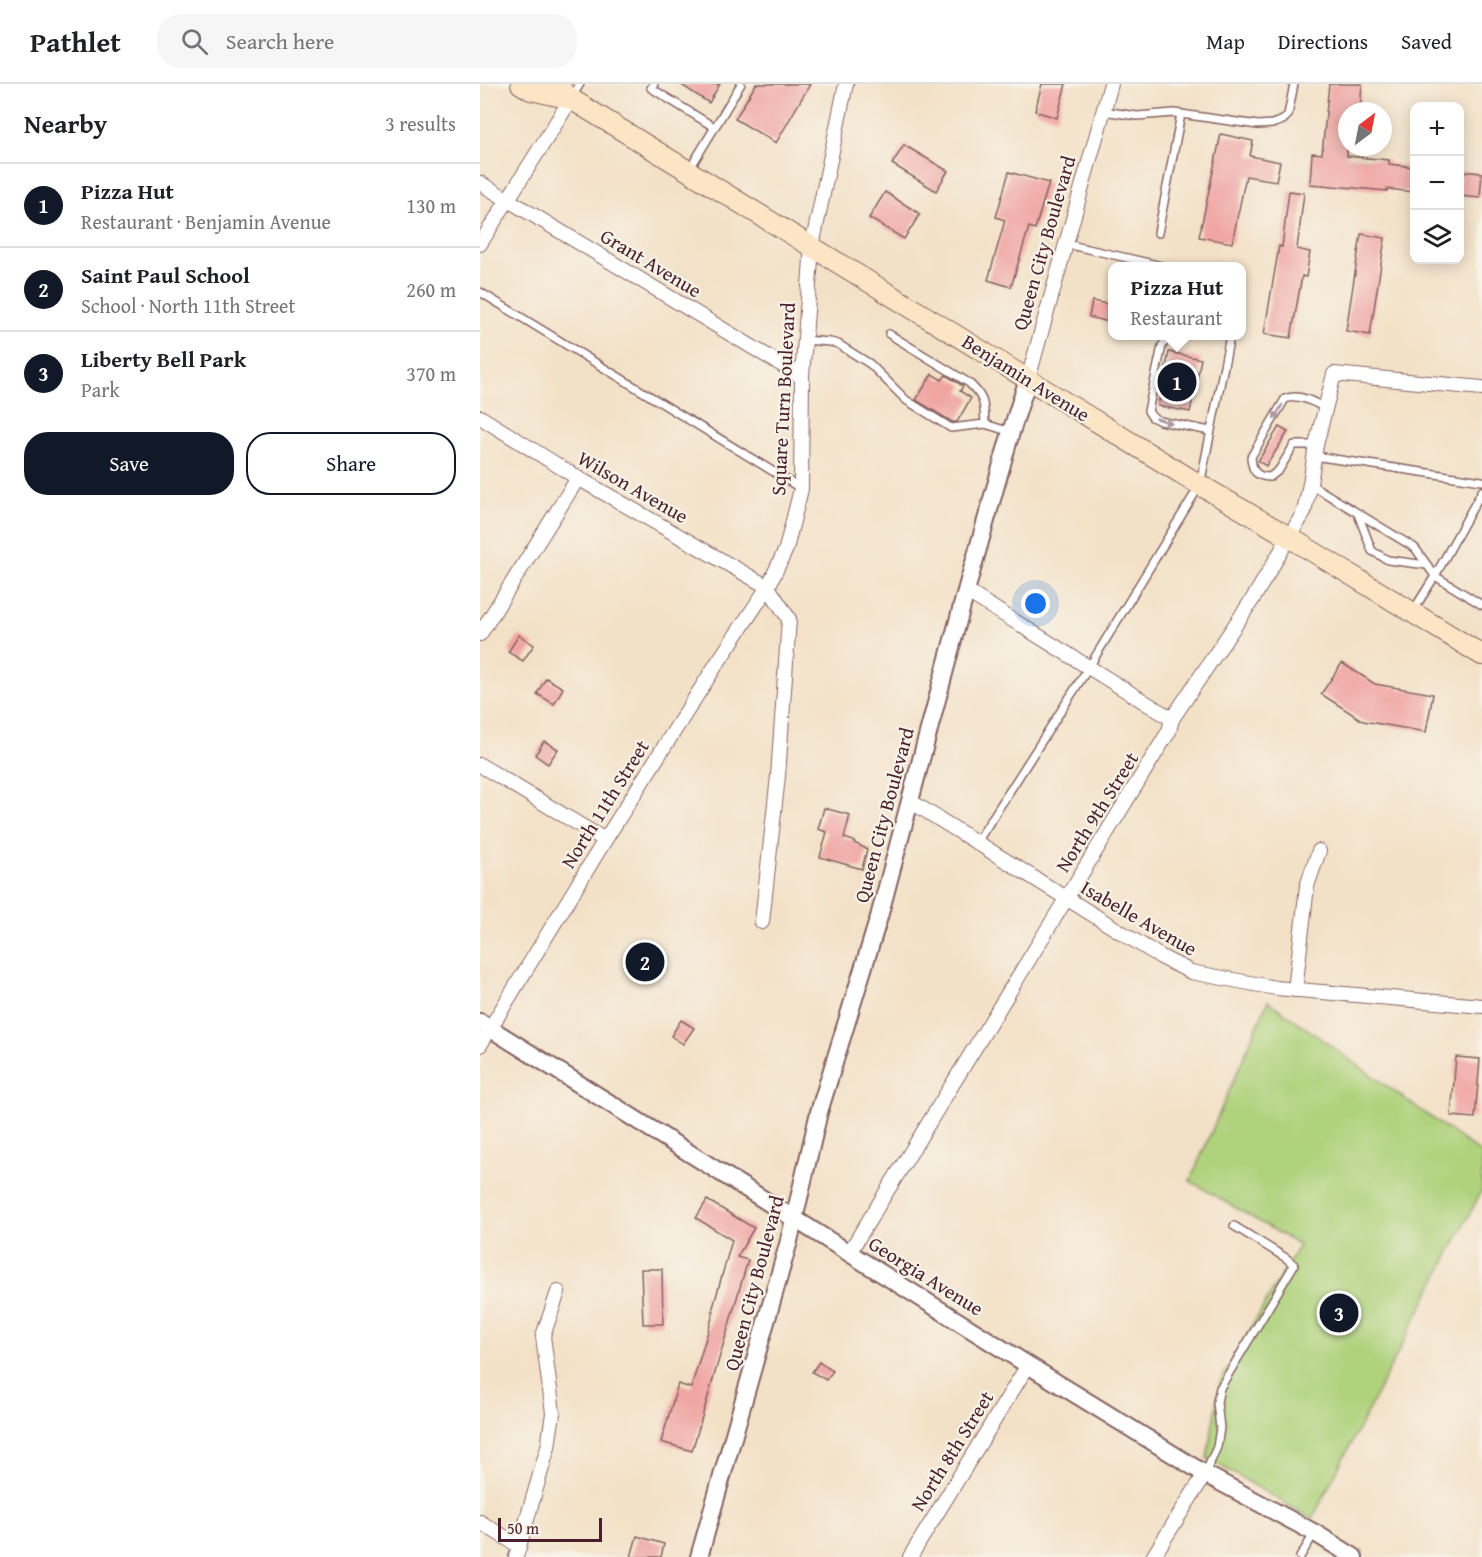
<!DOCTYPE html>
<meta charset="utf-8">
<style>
:root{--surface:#fff;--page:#f6f6f6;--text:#202124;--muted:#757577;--line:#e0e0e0;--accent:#111827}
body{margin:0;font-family:"Gentium Book Plus",serif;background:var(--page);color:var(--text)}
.controls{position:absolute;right:18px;top:18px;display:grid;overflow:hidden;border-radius:12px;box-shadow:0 3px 15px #0003}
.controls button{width:54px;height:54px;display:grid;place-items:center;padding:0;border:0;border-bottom:2px solid var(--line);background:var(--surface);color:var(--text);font:30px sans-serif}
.compass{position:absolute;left:858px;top:18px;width:54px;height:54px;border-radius:50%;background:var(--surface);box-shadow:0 3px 15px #0003;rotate:32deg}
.scale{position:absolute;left:18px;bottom:15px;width:104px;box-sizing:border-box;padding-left:6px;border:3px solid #4a1f2b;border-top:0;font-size:16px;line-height:21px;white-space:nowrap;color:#4a1f2b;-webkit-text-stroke:4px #f7f3e8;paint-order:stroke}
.you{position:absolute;left:556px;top:520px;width:21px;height:21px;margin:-15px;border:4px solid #fff;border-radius:50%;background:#1a73e8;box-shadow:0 0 0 9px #1a73e833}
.badge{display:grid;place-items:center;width:39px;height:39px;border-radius:50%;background:var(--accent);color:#fff;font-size:20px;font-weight:700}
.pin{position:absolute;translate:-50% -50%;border:3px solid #fff;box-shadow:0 2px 6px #0006}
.popup{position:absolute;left:628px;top:178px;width:138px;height:78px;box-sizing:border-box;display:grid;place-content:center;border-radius:12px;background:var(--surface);filter:drop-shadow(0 2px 4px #0005);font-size:20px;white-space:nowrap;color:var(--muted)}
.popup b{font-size:22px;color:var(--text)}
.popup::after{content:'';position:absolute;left:50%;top:100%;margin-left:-12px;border:12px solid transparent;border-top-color:var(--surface)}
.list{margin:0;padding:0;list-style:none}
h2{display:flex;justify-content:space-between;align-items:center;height:78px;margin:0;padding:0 24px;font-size:26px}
h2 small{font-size:20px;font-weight:400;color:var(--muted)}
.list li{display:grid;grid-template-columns:39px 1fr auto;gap:18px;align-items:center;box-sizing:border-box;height:84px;padding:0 24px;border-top:2px solid var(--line)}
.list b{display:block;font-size:22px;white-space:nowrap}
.list p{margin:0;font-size:20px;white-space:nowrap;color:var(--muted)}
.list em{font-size:20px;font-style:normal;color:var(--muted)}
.actions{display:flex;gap:12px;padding:18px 24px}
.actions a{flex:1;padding:14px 0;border:2px solid var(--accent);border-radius:24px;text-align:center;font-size:21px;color:var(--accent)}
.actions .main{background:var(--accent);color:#fff}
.icon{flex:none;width:33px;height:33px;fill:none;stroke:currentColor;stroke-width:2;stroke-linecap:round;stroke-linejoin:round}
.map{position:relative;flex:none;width:1002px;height:1473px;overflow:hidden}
header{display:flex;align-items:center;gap:36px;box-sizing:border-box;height:84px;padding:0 30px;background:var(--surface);border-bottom:2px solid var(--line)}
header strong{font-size:28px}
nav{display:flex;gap:33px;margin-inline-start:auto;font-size:21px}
.search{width:420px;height:54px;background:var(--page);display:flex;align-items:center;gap:15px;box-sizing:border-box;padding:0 21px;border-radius:24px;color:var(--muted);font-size:22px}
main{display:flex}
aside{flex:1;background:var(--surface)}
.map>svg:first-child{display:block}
</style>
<header>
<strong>Pathlet</strong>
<div class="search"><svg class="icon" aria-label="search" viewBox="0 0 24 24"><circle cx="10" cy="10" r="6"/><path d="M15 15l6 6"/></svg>Search here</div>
<nav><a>Map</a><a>Directions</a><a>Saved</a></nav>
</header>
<main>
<aside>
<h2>Nearby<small>3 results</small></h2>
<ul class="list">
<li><span class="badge">1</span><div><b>Pizza Hut</b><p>Restaurant · Benjamin Avenue</p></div><em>130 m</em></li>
<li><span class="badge">2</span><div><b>Saint Paul School</b><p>School · North 11th Street</p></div><em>260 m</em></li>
<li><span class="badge">3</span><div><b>Liberty Bell Park</b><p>Park</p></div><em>370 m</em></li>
</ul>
<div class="actions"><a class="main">Save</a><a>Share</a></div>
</aside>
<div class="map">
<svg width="1002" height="1473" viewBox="0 0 1002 1473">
<rect width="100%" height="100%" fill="#f7f3e8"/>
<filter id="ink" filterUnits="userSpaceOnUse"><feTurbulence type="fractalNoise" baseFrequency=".0167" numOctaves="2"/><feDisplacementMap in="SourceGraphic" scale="12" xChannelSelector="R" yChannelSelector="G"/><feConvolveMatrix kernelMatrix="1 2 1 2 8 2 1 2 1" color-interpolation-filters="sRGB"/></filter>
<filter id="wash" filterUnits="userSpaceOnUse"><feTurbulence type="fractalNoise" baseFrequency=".008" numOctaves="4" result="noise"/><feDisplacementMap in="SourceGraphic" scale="24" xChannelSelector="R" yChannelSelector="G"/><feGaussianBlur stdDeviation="1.35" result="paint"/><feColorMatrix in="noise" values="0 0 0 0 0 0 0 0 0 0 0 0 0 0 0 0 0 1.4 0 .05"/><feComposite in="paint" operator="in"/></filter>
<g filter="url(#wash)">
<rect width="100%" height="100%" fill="#f3e1c7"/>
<path fill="#afd27c" stroke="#7c7854" stroke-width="1.5" d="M788,917L1002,1070V1106L832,1435L727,1374L740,1298L819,1161L710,1097Z"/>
<g id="blocks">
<g fill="#f0a5a3">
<path d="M200,0H240L229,19Z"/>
<path d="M276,0H330L296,59L255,35Z"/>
<path d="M562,0H586L577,34L555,27Z"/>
<path d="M849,0H882L880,27H867V72L909,76V80L934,83V108L907,105V107L830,100L832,69L842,70Z"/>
<path d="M741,50L773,57L770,72L800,78L796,97L766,92L752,159L719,153Z"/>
<path d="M424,61L468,87L456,107L412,80Z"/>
<path d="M980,87L1002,89L1000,114L980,112Z"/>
<path d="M529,88L569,99L555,145L549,143L531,203L508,196L525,136L516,133Z"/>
<path d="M809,107L824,109L817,165L830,168L826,193L822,192L811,254L784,250L799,162L802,163Z"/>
<path d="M405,108L440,130L424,155L389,134Z"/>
<path d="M881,150L905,154L890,251L866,247Z"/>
<path d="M612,217L633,221V239L609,233Z"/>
<path d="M689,268L721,275L710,328L678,322Z"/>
<path d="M452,290L462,296L466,291L483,302L480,307L491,314L477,338H472L436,316Z"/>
<path d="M799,343L808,348L786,382L778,377Z"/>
<path d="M39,551L54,561L43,577L28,568Z"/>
<path d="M862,579L895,600L953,610L946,648L883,637L841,610Z"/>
<path d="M66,594L83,604L74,620L57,610Z"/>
<path d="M64,657L78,665L68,680L55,671Z"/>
<path d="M344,724L370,731L364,754L374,757V759L387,765L382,785L340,773L347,748L338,745Z"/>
<path d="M201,936L214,944L203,960L191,952Z"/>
<path d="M976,973L1000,975L995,1034L971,1032Z"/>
<path d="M227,1116L274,1144L257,1173L268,1176L212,1367L181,1358L198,1300L211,1304L234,1227H232L252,1156L216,1134Z"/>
<path d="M161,1185H182L183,1240H163Z"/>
<path d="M339,1278L353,1287L346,1296L332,1288Z"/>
<path d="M157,1452L184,1460L181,1473H151Z"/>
</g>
</g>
</g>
<g filter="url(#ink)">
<use href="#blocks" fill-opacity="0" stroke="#856362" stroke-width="1.5"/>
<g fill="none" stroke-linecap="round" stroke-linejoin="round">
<defs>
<g id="service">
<path d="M174,0L171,4L234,43"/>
<path d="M92,13L100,0"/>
<path d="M623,27L657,32L694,29L778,41L792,40L803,36L808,31L814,0"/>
<path d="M209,86L261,0"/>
<path d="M678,149L701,30"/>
<path d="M586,160L682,182"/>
<path d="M0,208L320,404"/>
<path d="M409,250L489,299C505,314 504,320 505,340"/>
<path d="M692,252L688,253L682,262L668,327L672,333L680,337L730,347"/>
<path d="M324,256L350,258L358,260L390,280L426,316L471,344L505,340L531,348"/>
<path d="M836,361H814L799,386L790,393C776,393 772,387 771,373L805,315C820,309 832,318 846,324"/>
<path d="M834,372L1002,397"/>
<path d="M830,400L935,464L955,492L1002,521"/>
<path d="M878,430L892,467L908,476L947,481"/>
<path d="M933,527L955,492L1002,407"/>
<path d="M497,758L609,583L720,401L750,252"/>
<path d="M725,1390L737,1363L740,1344L737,1318L740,1304L814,1181L806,1174L754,1142"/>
<path d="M820,1473L834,1450"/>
</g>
<g id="minor">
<path d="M0,99L322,293"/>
<path d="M0,160L91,15"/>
<path d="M548,295L631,0"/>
<path d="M0,333L98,394L288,503L236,581L125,756L0,961"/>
<path d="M486,507L692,635"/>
<path d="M0,550L98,394"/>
<path d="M0,681L125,756"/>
<path d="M430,717L681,873L711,888L796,904L1002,922"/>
<path d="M282,838L298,692L309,535L288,503L306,465L321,405L322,293L332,162L366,0"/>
<path d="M815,906L827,802L839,767"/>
<path d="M369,1169L689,647L692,635L774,513L824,428L830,400L836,361L854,290L1002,304"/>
<path d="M0,1438L39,1462"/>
<path d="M36,1473L68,1363L73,1329L63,1252L78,1208"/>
<path d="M430,1473L548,1281"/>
<path d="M673,1473L725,1390"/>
</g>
<g id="tertiary">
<path d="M0,938L548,1281L725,1390L835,1449L874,1473"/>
<path d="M219,1473L309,1157L339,1028L399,833L486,507L531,348L548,295"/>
</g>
<g id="secondary">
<path d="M41,0L51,6L91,15"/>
<path d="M76,0L91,15L720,401L809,453L1002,571"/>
</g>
</defs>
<use href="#service" stroke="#856362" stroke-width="10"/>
<use href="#minor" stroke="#856362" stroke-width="16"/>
<use href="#tertiary" stroke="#856362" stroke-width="20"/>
<use href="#secondary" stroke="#856362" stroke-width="22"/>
<use href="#service" stroke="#fff" stroke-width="7"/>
<use href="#minor" stroke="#fff" stroke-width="14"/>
<use href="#tertiary" stroke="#fff" stroke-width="16"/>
<use href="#secondary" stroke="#fce5c4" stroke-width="20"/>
</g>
<defs><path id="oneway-solid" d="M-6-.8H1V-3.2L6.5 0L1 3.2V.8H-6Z" transform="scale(1.5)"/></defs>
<g fill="#ae9aa0">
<use href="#oneway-solid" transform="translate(798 328) rotate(120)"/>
<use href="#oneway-solid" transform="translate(684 337) rotate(18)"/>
</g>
</g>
<g text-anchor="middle" stroke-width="4.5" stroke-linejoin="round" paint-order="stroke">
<g font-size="20" fill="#4a1f2b" stroke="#f7f3e8">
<text transform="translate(564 159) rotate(-74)" y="7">Queen City Boulevard</text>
<text transform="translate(171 179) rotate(31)" y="7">Grant Avenue</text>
<text transform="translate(546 294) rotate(32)" y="7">Benjamin Avenue</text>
<text transform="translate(303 315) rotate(-87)" y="7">Square Turn Boulevard</text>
<text transform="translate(153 403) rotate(30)" y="7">Wilson Avenue</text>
<text transform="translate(125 720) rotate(-58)" y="7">North 11th Street</text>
<text transform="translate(617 728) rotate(-58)" y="7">North 9th Street</text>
<text transform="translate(404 731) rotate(-75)" y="7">Queen City Boulevard</text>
<text transform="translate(659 834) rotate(30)" y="7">Isabelle Avenue</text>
<text transform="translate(446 1192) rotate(32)" y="7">Georgia Avenue</text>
<text transform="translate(274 1199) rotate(-75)" y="7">Queen City Boulevard</text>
<text transform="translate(472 1367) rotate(-58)" y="7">North 8th Street</text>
</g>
</g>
</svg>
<div class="controls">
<button>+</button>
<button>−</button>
<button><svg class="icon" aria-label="layers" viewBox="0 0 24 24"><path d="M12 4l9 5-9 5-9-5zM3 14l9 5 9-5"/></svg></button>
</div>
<svg class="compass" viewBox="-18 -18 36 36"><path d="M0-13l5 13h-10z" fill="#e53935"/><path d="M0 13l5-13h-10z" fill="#757577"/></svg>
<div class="scale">50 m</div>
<div class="you"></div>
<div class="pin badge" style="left:697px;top:298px">1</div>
<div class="popup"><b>Pizza Hut</b>Restaurant</div>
<div class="pin badge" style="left:165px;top:878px">2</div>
<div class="pin badge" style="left:859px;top:1229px">3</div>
</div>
</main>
